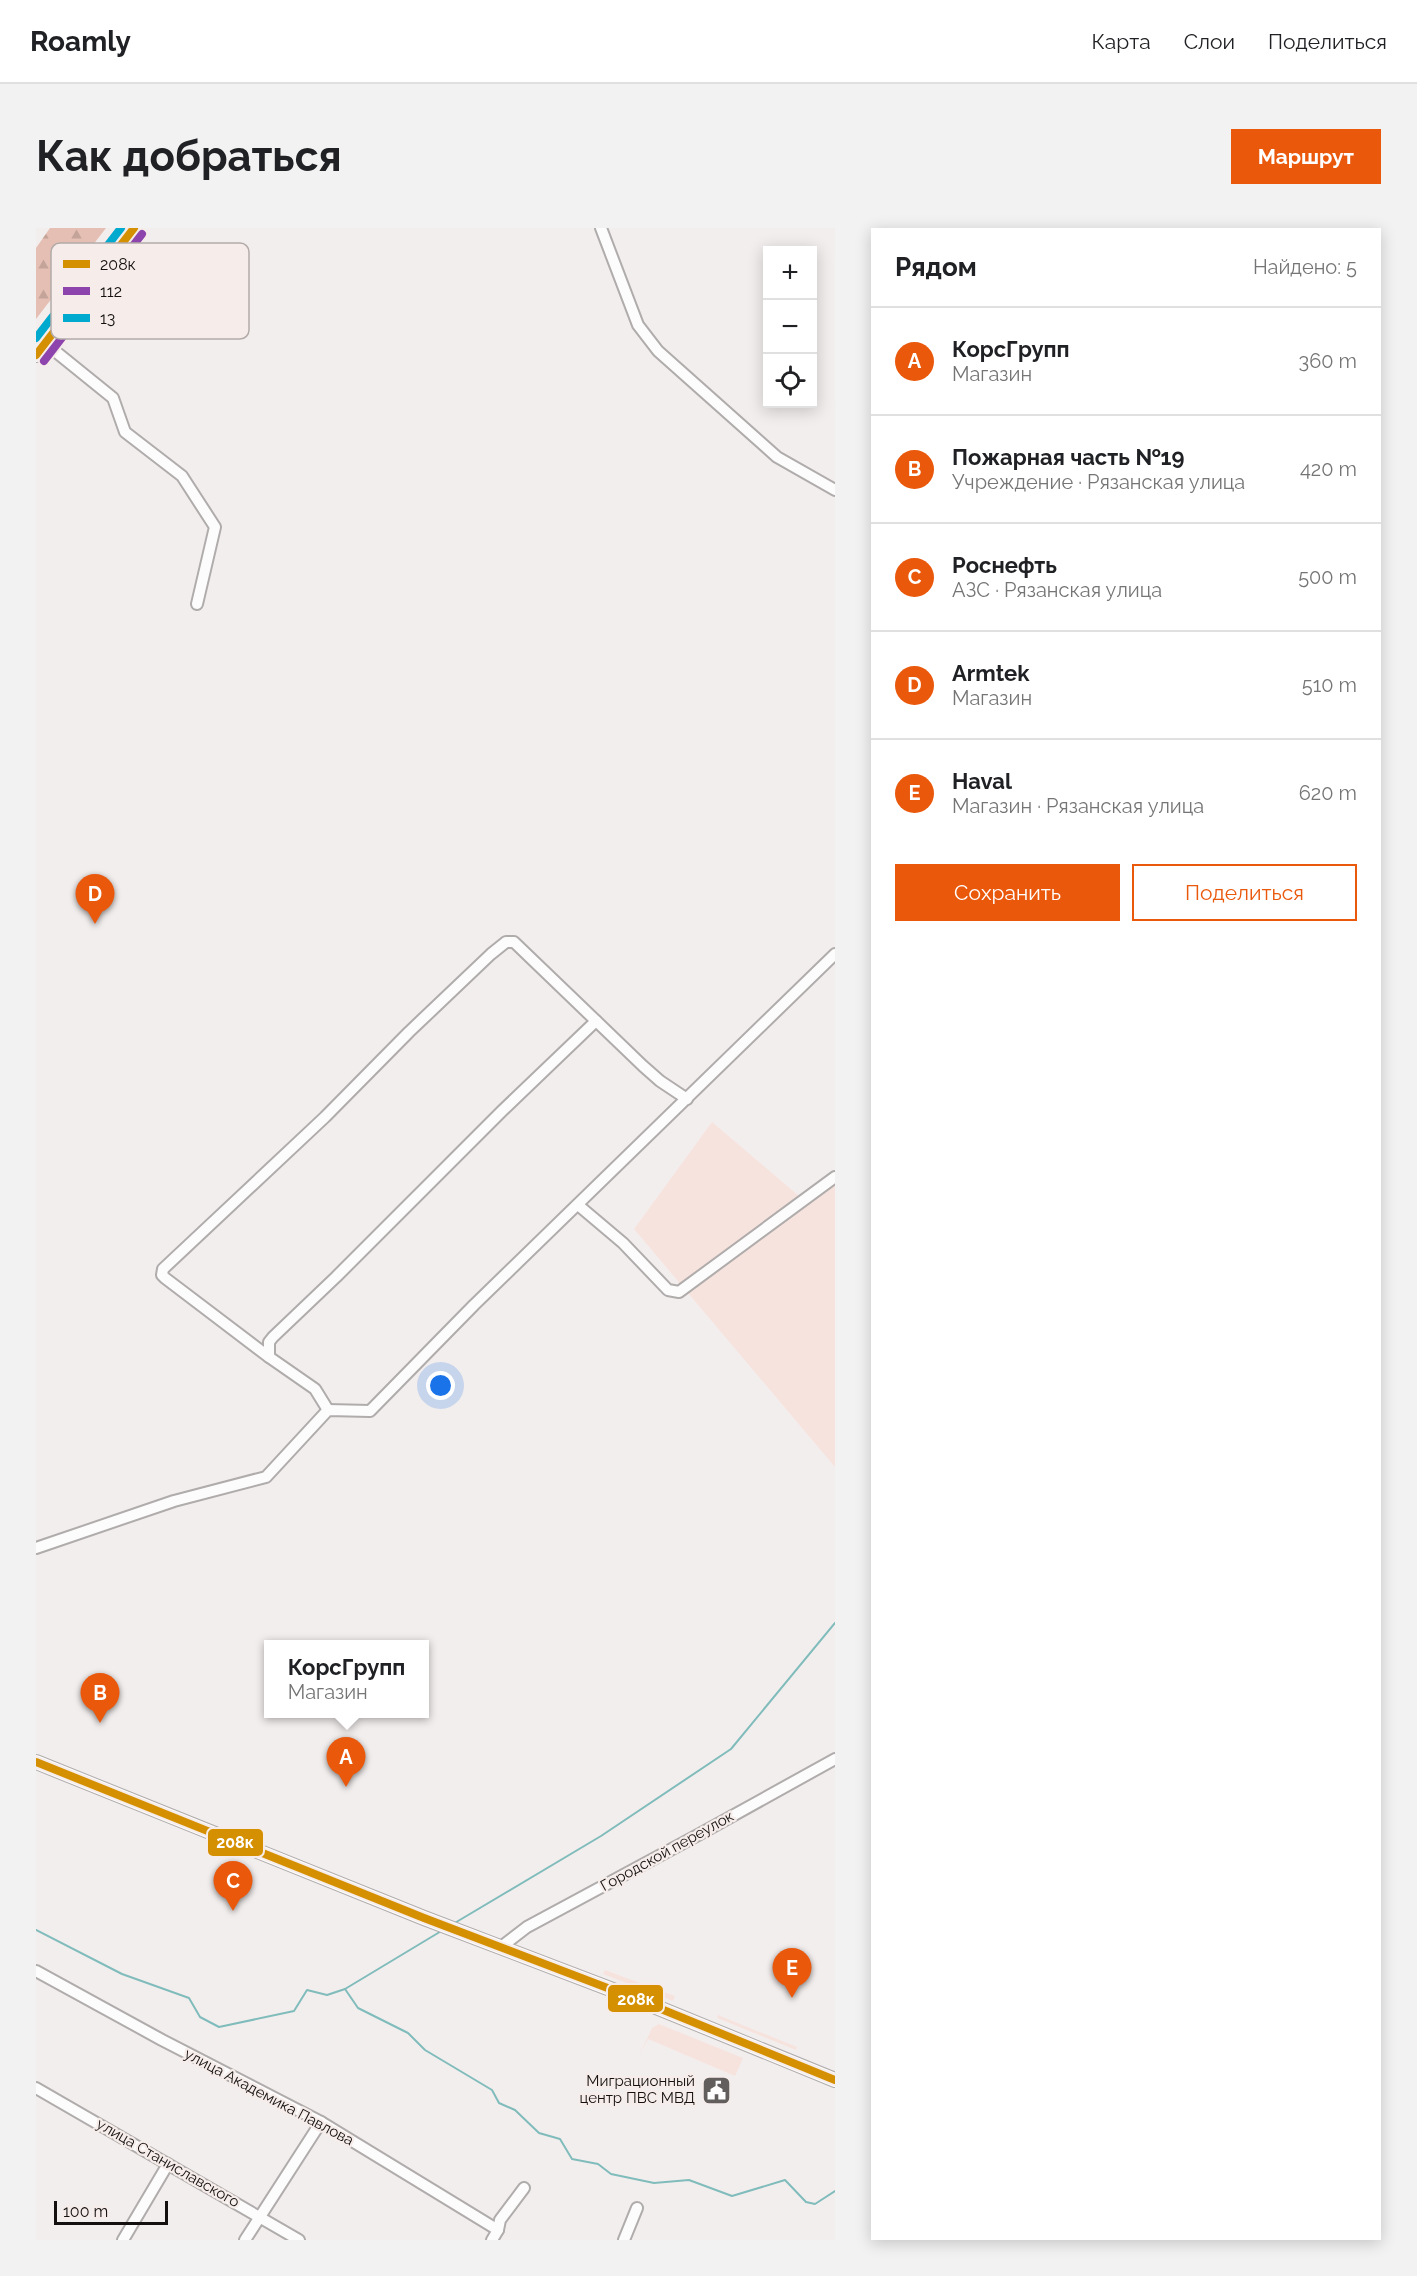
<!DOCTYPE html>
<html lang="ru">
<meta charset="utf-8">
<style>
:root{--surface:#fff;--page:#f2f2f2;--text:#202124;--muted:#757577;--line:#e0e0e0;--accent:#ea580c}
body{margin:0;font-family:Raleway,sans-serif;background:var(--page);color:var(--text)}
.controls{position:absolute;right:18px;top:18px;display:grid;overflow:hidden;border-radius:0px;box-shadow:0 3px 15px #0003}
.controls button{width:54px;height:54px;display:grid;place-items:center;padding:0;border:0;border-bottom:2px solid var(--line);background:var(--surface);color:var(--text);font:30px sans-serif}
.scale{position:absolute;left:18px;bottom:15px;width:114px;box-sizing:border-box;padding-left:6px;border:3px solid #13100f;border-top:0;font-size:16px;line-height:21px;white-space:nowrap;color:#13100f;-webkit-text-stroke:4px #f6edeb;paint-order:stroke}
.you{position:absolute;left:405px;top:1158px;width:21px;height:21px;margin:-15px;border:4px solid #fff;border-radius:50%;background:#1a73e8;box-shadow:0 0 0 9px #1a73e833}
.badge{display:grid;place-items:center;width:39px;height:39px;border-radius:50%;background:var(--accent);color:#fff;font-size:20px;font-weight:700}
.pin{position:absolute;translate:-50% -50px;filter:drop-shadow(0 2px 3px #0008)}
.pin::after{content:'';position:absolute;top:32px;width:21px;height:18px;background:inherit;clip-path:polygon(0 0,100% 0,50% 100%)}
.popup{position:absolute;left:228px;top:1412px;width:165px;height:78px;box-sizing:border-box;display:grid;place-content:center;border-radius:0px;background:var(--surface);filter:drop-shadow(0 2px 4px #0005);font-size:20px;white-space:nowrap;color:var(--muted)}
.popup b{font-size:22px;color:var(--text)}
.popup::after{content:'';position:absolute;left:50%;top:100%;margin-left:-12px;border:12px solid transparent;border-top-color:var(--surface)}
.list{margin:0;padding:0;list-style:none}
h2{display:flex;justify-content:space-between;align-items:center;height:78px;margin:0;padding:0 24px;font-size:26px}
h2 small{font-size:20px;font-weight:400;color:var(--muted)}
.list li{display:grid;grid-template-columns:39px 1fr auto;gap:18px;align-items:center;box-sizing:border-box;height:108px;padding:0 24px;border-top:2px solid var(--line)}
.list b{display:block;font-size:22px;white-space:nowrap}
.list p{margin:0;font-size:20px;white-space:nowrap;color:var(--muted)}
.list em{font-size:20px;font-style:normal;color:var(--muted)}
.actions{display:flex;gap:12px;padding:18px 24px}
.actions a{flex:1;padding:14px 0;border:2px solid var(--accent);border-radius:0px;text-align:center;font-size:21px;color:var(--accent)}
.actions .main{background:var(--accent);color:#fff}
.icon{flex:none;width:33px;height:33px;fill:none;stroke:currentColor;stroke-width:2;stroke-linecap:round;stroke-linejoin:round}
.map{position:relative;flex:none;width:799px;height:2012px;overflow:hidden;border-radius:0px}
header{display:flex;align-items:center;gap:36px;box-sizing:border-box;height:84px;padding:0 30px;background:var(--surface);border-bottom:2px solid var(--line)}
header strong{font-size:28px}
nav{display:flex;gap:33px;margin-inline-start:auto;font-size:21px}
.intro{display:flex;align-items:center;justify-content:space-between;box-sizing:border-box;height:144px;padding:0 36px}
h1{margin:0;font-size:42px}
.button{padding:15px 27px;border-radius:0px;background:var(--accent);color:#fff;font-size:21px;font-weight:700}
main{display:flex;gap:36px;padding:0 36px}
aside{flex:1;background:var(--surface);border-radius:0px;box-shadow:0 3px 15px #0003}
.map>svg:first-child{display:block}
</style>
<header>
<strong>Roamly</strong>
<nav><a>Карта</a><a>Слои</a><a>Поделиться</a></nav>
</header>
<div class="intro"><h1>Как добраться</h1><a class="button">Маршрут</a></div>
<main>
<div class="map">
<svg width="799" height="2012" viewBox="0 0 799 2012">
<defs>
<pattern id="forest-firs" width="22" height="20" patternUnits="userSpaceOnUse" patternTransform="scale(1.5)"><rect width="22" height="20" fill="#e5bfb3"/><path d="M5 1l3.5 6h-7zM16 11l3.5 6h-7z" fill="#c4a399"/></pattern>
</defs>
<rect width="100%" height="100%" fill="#f3eeee"/>
<g fill="#f7e3de">
<path d="M676,894L763,968L799,948V1239L598,1001Z"/>
<path d="M569,1742L639,1768L637,1773L567,1746Z"/>
<path d="M682,1787L761,1819L760,1822L681,1790Z"/>
<path d="M623,1796L707,1830L699,1848L612,1811L603,1828L616,1800Z"/>
</g>
<path fill="url(#forest-firs)" d="M14,0H70L0,91V20Z"/>
<g fill="none" stroke-linecap="round" stroke-linejoin="round">
<g stroke="#80bcbb" stroke-width="2">
<path d="M417,1696L565,1608L695,1521L799,1395"/>
<path d="M0,1702L86,1746L153,1770L164,1789L183,1799L258,1783L271,1762L291,1767L309,1761L322,1780L372,1805L389,1822L456,1862L463,1875L479,1882L503,1905L524,1911L536,1931L562,1936L575,1946L618,1955L653,1952L696,1968L749,1952L770,1974L779,1976L799,1963"/>
<path d="M309,1761L407,1702"/>
</g>
<defs>
<g id="minor">
<path d="M565,0L602,97L622,123L741,229L799,262"/>
<path d="M9,115L77,170L89,204L146,248L179,299L161,376"/>
<path d="M542,977L587,1015L632,1062L643,1064L799,949"/>
<path d="M233,1129V1114L237,1109L300,1049L467,882L560,793"/>
<path d="M292,1182L279,1161L233,1129L129,1050L126,1047L127,1041L289,889L373,804L455,726L470,714H478L607,838L624,853L651,871"/>
<path d="M0,1320L138,1273L230,1249L292,1182L334,1183L438,1077L799,726"/>
<path d="M465,1719L491,1699L662,1607L799,1531"/>
<path d="M0,1743L126,1812L285,1894L462,2002"/>
<path d="M0,1860L263,2012"/>
<path d="M87,2012L132,1936"/>
<path d="M209,2012L285,1894"/>
<path d="M456,2012L462,2002L464,1992L488,1960"/>
<path d="M588,2012L601,1980"/>
</g>
<g id="major">
<path d="M0,127L98,0"/>
<path d="M0,1534L388,1690L603,1772L799,1852"/>
</g>
</defs>
<use href="#minor" stroke="#afacab" stroke-width="14"/>
<use href="#major" stroke="#afacab" stroke-width="16"/>
<use href="#minor" stroke="#fdfcfc" stroke-width="10"/>
<use href="#major" stroke="#fdfcfc" stroke-width="14"/>
<defs>
<g id="bus-1">
<path d="M0,127L98,0"/>
<path d="M0,1534L388,1690L603,1772L799,1852"/>
</g>
<path id="bus-2" d="M8,133L106,6"/>
<path id="bus-3" d="M0,110L85,0"/>
</defs>
<use href="#bus-1" stroke="#f6edeb" stroke-width="12"/>
<use href="#bus-2" stroke="#f6edeb" stroke-width="12"/>
<use href="#bus-3" stroke="#f6edeb" stroke-width="12"/>
<use href="#bus-1" stroke="#d59002" stroke-width="8"/>
<use href="#bus-2" stroke="#8e44ad" stroke-width="8"/>
<use href="#bus-3" stroke="#00a9ce" stroke-width="8"/>
</g>
<defs>
<symbol id="civic-square" viewBox="-11 -11 22 22"><rect x="-9" y="-9" width="18" height="18" rx="4" fill="#615e5d" stroke="#f6edeb"/><path d="M-.6-6.5H3V-4.5H.6V-3L4-1V1h2V6H-6V1h2V-1L-.6-3ZM-1.2 2.5V6h2.4V2.5Z" fill="#fff"/></symbol>
</defs>
<g fill-rule="evenodd">
<use href="#civic-square" x="664" y="1846" width="33" height="33"/>
</g>
<g text-anchor="middle" stroke-width="4.5" stroke-linejoin="round" paint-order="stroke">
<g font-size="15" fill="#13100f" stroke="#f6edeb">
<text transform="translate(631 1623) rotate(-29)" y="5">Городской переулок</text>
<text transform="translate(233 1869) rotate(28)" y="5">улица Академика Павлова</text>
<text transform="translate(132 1935) rotate(30)" y="5">улица Станиславского</text>
</g>
<g font-size="15" fill="#13100f" stroke="#f6edeb" text-anchor="end">
<text x="659" y="1858">Миграционный<tspan x="659" dy="17">центр ПВС МВД</tspan></text>
</g>
</g>
<rect x="15" y="15" width="198" height="96" rx="9" fill="#f6edeb" stroke="#b2aba9" stroke-width="1.5"/>
<rect x="27" y="32" width="27" height="8" fill="#d59002"/>
<rect x="27" y="59" width="27" height="8" fill="#8e44ad"/>
<rect x="27" y="86" width="27" height="8" fill="#00a9ce"/>
<g font-size="16" fill="#13100f">
<text x="64" y="42">208к</text>
<text x="64" y="69">112</text>
<text x="64" y="96">13</text>
</g>
<g stroke="#f6edeb" stroke-width="2">
<rect x="171" y="1600" width="57" height="29" rx="6" fill="#d59002"/>
<rect x="571" y="1756" width="57" height="29" rx="6" fill="#d59002"/>
</g>
<g font-size="16" text-anchor="middle" font-weight="bold" fill="#fff">
<text x="199" y="1620">208к</text>
<text x="600" y="1777">208к</text>
</g>
</svg>
<div class="controls">
<button>+</button>
<button>−</button>
<button><svg class="icon" aria-label="locate" viewBox="0 0 24 24"><circle cx="12" cy="12" r="6"/><path d="M12 2v4M12 18v4M2 12h4M18 12h4"/></svg></button>
</div>
<div class="scale">100 m</div>
<div class="you"></div>
<div class="pin badge" style="left:310px;top:1559px">A</div>
<div class="popup"><b>КорсГрупп</b>Магазин</div>
<div class="pin badge" style="left:64px;top:1495px">B</div>
<div class="pin badge" style="left:197px;top:1683px">C</div>
<div class="pin badge" style="left:59px;top:696px">D</div>
<div class="pin badge" style="left:756px;top:1770px">E</div>
</div>
<aside>
<h2>Рядом<small>Найдено: 5</small></h2>
<ul class="list">
<li><span class="badge">A</span><div><b>КорсГрупп</b><p>Магазин</p></div><em>360 m</em></li>
<li><span class="badge">B</span><div><b>Пожарная часть №19</b><p>Учреждение · Рязанская улица</p></div><em>420 m</em></li>
<li><span class="badge">C</span><div><b>Роснефть</b><p>АЗС · Рязанская улица</p></div><em>500 m</em></li>
<li><span class="badge">D</span><div><b>Armtek</b><p>Магазин</p></div><em>510 m</em></li>
<li><span class="badge">E</span><div><b>Haval</b><p>Магазин · Рязанская улица</p></div><em>620 m</em></li>
</ul>
<div class="actions"><a class="main">Сохранить</a><a>Поделиться</a></div>
</aside>
</main>
